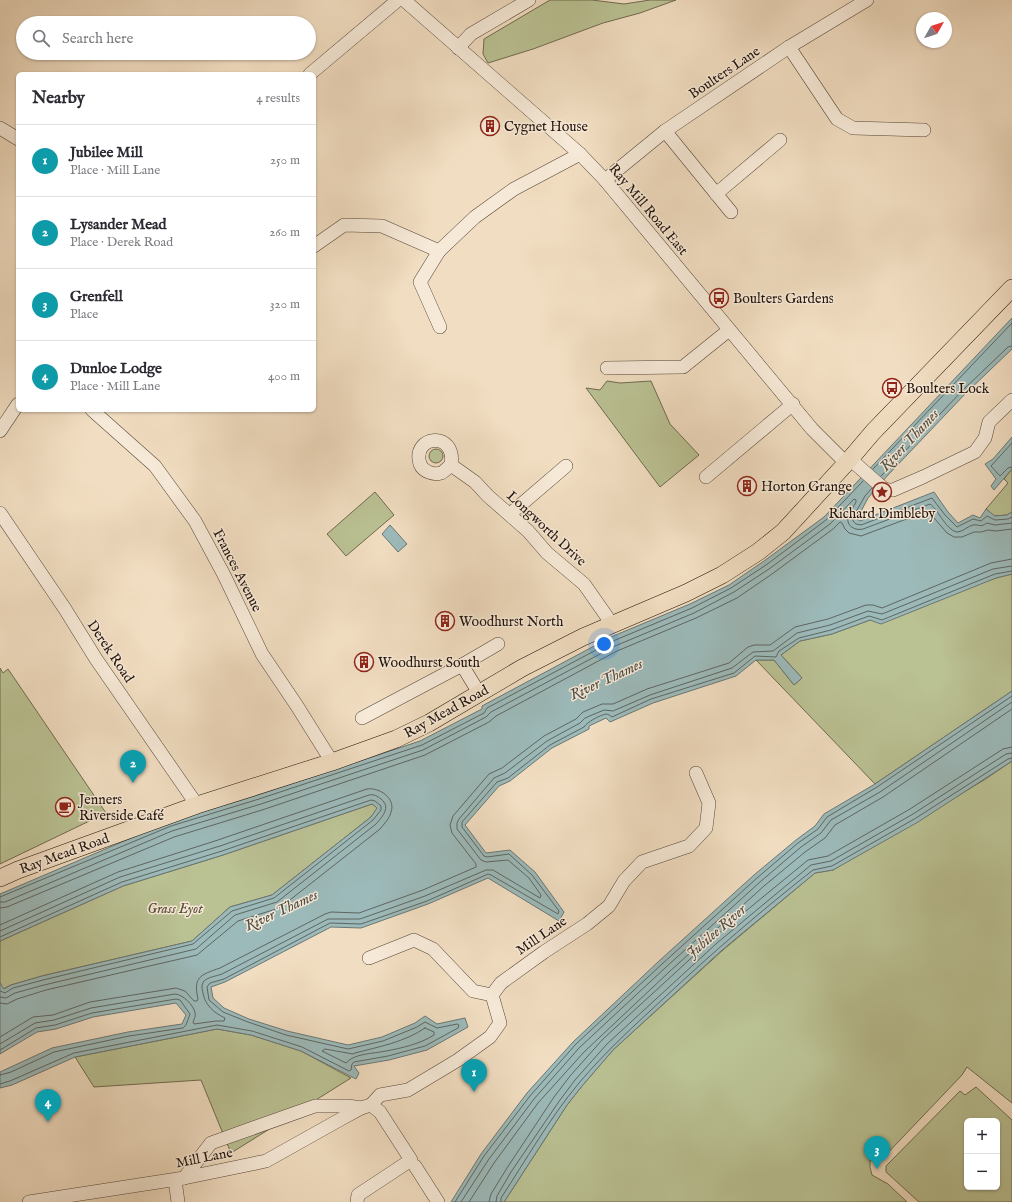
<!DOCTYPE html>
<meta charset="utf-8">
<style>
:root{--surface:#fff;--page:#f2f2f3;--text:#2b2b33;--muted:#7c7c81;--line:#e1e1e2;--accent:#2563eb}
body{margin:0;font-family:"IM FELL English",serif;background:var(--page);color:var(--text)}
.controls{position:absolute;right:12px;bottom:12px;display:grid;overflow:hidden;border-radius:6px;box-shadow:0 1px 3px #0004}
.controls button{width:36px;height:36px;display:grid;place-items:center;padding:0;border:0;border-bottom:1px solid var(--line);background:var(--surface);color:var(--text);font:20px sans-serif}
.compass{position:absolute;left:916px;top:12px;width:36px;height:36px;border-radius:50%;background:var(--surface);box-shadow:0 1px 3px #0004;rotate:51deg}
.you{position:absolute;left:604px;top:644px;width:14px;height:14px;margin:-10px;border:3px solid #fff;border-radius:50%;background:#1a73e8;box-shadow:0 0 0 6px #1a73e833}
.badge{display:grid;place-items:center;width:26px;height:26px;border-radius:50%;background:var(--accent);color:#fff;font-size:13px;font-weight:700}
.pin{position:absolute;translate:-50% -33px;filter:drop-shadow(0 1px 2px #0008)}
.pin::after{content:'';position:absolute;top:21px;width:14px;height:12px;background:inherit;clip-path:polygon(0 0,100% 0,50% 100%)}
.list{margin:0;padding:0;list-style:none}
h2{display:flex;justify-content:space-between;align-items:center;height:52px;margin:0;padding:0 16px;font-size:17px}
h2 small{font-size:13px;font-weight:400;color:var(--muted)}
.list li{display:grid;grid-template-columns:26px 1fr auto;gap:12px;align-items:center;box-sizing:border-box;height:72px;padding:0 16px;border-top:1px solid var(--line)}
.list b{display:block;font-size:15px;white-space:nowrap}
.list p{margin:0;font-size:13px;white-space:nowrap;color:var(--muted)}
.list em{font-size:13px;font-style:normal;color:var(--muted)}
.icon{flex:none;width:22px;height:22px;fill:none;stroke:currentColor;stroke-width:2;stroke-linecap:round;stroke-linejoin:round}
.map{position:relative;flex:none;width:1012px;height:1202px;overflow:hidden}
.search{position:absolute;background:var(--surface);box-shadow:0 1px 3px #0004;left:16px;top:16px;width:300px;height:44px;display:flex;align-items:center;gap:10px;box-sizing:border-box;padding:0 14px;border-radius:22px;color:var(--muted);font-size:15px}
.panel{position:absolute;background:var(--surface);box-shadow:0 1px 3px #0004;left:16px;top:72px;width:300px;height:340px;border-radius:6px}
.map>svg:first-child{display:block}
</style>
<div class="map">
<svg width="1012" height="1202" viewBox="0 0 1012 1202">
<rect width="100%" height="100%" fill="#f1ddc1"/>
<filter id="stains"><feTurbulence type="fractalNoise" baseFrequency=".005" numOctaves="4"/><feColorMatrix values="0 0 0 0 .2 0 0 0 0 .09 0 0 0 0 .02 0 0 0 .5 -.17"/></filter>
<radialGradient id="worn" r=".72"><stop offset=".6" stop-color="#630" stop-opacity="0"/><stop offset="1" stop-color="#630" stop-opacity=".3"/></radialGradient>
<g fill="#bac193" stroke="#6e6a4e" fill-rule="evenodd">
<path d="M550,0H592L624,4L650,0H676L640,13L603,23L533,49L488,63L483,54L484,39Z"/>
<path d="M607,381L620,383L651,381L670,424L699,455L660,487L586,388L600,390Z"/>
<circle cx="436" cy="456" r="7"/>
<path d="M1012,469V512L1007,515L994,516L986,509L1008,483L1004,479Z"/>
<path d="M375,492L394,515L346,556L327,534Z"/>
<path d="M1012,574V691L875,784L756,660H774L794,685L802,678L781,655L800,641L832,634L870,620L996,578Z"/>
<path d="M0,668L3,673L8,669L106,813L0,864Z"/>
<path d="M1012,761V1103L967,1067L962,1075L881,1160L877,1162L870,1160V1167L872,1175L888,1184L907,1202H504L567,1105L582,1086L613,1050L723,950L815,873L833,870L984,780Z"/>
<path d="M372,804L378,808L371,817L272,895L230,907L192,941L42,976L11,985L3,989L0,983V941L123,886L223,855Z"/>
<path d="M217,1029L251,1035L301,1051L351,1078L231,1153L201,1080L94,1087L75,1057Z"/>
<path d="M976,1087L1012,1120V1202H919L886,1172V1166L960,1091L965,1095ZM967,1121H997V1187H967Z"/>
</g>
<g fill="#9cbaba" stroke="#6b7774">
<path d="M1012,318V349L966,393L888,475L868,498L857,519L860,521L934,492L948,512L958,523L973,515L980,518L986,509L995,516L1007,515L1012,512V574L996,578L881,624L870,620L832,634L800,641L781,655L802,678L794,685L774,660H756L736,676L653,703L610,722L606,718L589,726V729L552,748L510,781L499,786L465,825L486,853L510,850L535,872L564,912L559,921L488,878L428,904L361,928L331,927L225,982L211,987L213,998L224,1008L249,1019L287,1031L348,1045L382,1037L415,1023L425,1016L437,1024L465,1018L468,1027L427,1050L389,1060L354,1066L359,1073L356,1079L301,1051L251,1035L217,1029L75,1057L12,1085L0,1088V1072L52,1048L128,1032L182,1024L186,1015L176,1003L93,1017L56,1029L37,1032L0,1054V983L4,989L11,985L42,976L192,941L230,907L272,895L371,817L377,808L372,804L223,855L123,886L0,941V894L169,822L258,795L420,741L482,709V706L611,637L690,604L729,585L764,561L824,517Z"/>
<path d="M1012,437V469L994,490L991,486L996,479L985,464L993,459Z"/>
<path d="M390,525L407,544L398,552L382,534Z"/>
<path d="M1012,691V761L918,822L833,870L815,873L722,950L613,1050L582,1086L567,1105L504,1202H451L481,1154L527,1093L573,1042L659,961L754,875L796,840L815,826L824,814L875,784Z"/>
</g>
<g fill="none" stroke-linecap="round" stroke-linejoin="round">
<g stroke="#5e6662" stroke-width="1">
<path d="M1012,443L991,466L1000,476L1008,468L1012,467"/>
<path d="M873,469L1012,323"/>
<path d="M881,476L963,390L1008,347L1012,346"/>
<path d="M872,488L865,496L853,517V521L856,524L861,525L932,498L945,515L957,527L973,519L981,521L987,516L995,520L1008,519L1012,517"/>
<path d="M0,897L171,826L259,799L422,745L484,713L487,708L613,641L692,608L731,588L766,565L826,520L863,481"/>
<path d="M0,902H5L172,831L261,804L423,750L486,717L491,712L615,646L694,613L734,592L769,569L830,524L854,499L856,500V502C854,506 850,512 848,517C846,526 855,531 863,529L930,504C938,509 947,532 958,532C964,531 968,526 973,525C979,524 980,528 987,523L995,525L1012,523"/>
<path d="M0,908L7,907L174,837L262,810L425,755L489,722L496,716L617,651L696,618L737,598L772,574L833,529L840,522L842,523L845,529L849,533L861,536L928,511L947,533L954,537H962L974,532H981L988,530L996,531L1012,529"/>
<path d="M0,925L118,872L218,840L367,789C380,787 396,799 391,812C390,818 384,824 380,829L281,907L276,909L238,921L197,955L46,990L17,999L7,1004L0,1003"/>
<path d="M0,931L120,877L220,846L369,795C374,794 377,796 381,799C391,807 383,816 376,824L277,902L235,915L196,949L44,985L15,993L6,998L0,997"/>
<path d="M0,937L122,882L222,851L371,800L375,801L381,806V810L373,820L274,898L232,911L193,944L43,980L13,988L5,993L0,991"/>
<path d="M425,1028L434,1032V1035C420,1044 402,1048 386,1051C372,1054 355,1053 346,1063L322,1051L325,1049L353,1054L355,1053C378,1047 405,1042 425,1028Z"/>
<path d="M0,1037L33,1017L53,1015L90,1002L176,988L185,991L194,1001H197L198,999C193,977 200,975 220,968L325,914L331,912L359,913L423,890L476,867V864L452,833L450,825L453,816L489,774L502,768L544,736L576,719L583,712L602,704H613L647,689L729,663L748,647L754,645H770L795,627L828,619L866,605H873L882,608L991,563L1012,559"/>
<path d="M0,1044L35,1023L54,1020L91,1008L175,994C182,994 194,1005 195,1013C196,1016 194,1019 193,1022L194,1024L216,1021H224L225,1018C214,1013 205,1005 203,993C202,989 201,985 204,981C208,977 217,976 222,974L328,919H360L425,896L486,870H493L540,898L541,895L529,878L508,860L486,862L481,860L457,829V823L459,819L494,778L505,773L547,741L580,723L585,718L604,710L613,711L650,695L732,668L753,652L773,651L797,633L830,625L868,611L882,614L993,569L1012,566"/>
<path d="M0,1050L36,1028L55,1025L92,1013L176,999L180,1000L190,1014L186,1025L183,1028L129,1036L54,1052L11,1072L0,1075"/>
<path d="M0,1084L10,1081L74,1053L217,1025L252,1031L302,1047L349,1071L351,1070L352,1064L354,1062L388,1056L425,1046L458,1028L459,1025L457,1024L437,1028L425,1022L417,1027L383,1041L348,1049L286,1035L248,1022L223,1012L209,1000L207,987L210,983L224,979L330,923L361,924L427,901L488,874L491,875L558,914L559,911L532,875L509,854L487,857L484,856L462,827V822L497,782L508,778L550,745L584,727C587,722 600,715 606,714C608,714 611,716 612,717L651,699L734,673L755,656L776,657L779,651L799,638L831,630L869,616L882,620L995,574L1012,571"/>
<path d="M455,1202L484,1156L530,1096L576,1044L662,964L757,878L798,843L818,829L827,817L877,787L1012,696"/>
<path d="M461,1202L489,1159L534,1099L579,1048L665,968L760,882L801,847L821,833L831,820L880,792L1012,702"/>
<path d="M469,1202L494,1163L538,1103L584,1052L669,972L764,886L805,852L825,838L835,825L883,797L1012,709"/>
<path d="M489,1202L491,1194L507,1168L554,1097L570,1076L603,1039L713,938L808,860L828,856L910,809L1003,749L1012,747"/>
<path d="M496,1202L497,1196L511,1172L560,1100L575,1080L607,1044L717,943L811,865L831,861L913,814L1006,754L1012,753"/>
<path d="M501,1202V1198C526,1160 549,1119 579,1083C605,1052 635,1025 664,998C712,953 762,910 813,870L832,866L916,818L1008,759L1012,758"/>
</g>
<defs>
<g id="minor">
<path d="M404,0L580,154L605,180L812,429L846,463"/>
<path d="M789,47L837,119L853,128L924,130"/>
<path d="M458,48L471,34L529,0"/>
<path d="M310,74L398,0"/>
<path d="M0,128L18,139"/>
<path d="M665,131L731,212"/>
<path d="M605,180L665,131L789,47L867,0"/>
<path d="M716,194L780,140"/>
<path d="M314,246L344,225L382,226L439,251L475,217L514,189L580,154"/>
<path d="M439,251L420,282L440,327"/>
<path d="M607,368L683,367L729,330"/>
<path d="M92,410L155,466L195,521L224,575L262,654L297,706L332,762"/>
<path d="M0,431L18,404"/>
<path d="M850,459L883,488L888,490H893L923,477L975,452L985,438L989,422L1012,400"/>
<path d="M451,465C457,430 411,435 420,464C423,472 434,475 441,473C444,472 448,467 451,465L475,482L488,496L528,531L547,553L584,584L612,624"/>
<path d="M706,477L793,404"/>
<path d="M0,513L65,609L96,659L197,805"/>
<path d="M510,514L566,466"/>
<path d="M462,665L498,644"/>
<path d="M362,718L462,665L479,693"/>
<path d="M369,958L414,940L433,949L473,991L492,995"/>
<path d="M371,1105L380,1095L408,1090L458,1060L490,1037L500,1023L492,995L501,983L544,952L587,924L609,906L624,881L642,862L689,846L706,828L709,803L696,773"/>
<path d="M415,1166L438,1202"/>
<path d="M184,1178L211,1143L315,1106H348L361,1108"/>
<path d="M175,1180L178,1202"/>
<path d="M29,1202L184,1178L266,1161L341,1119L361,1108L371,1105L380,1112L411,1160L358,1195L357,1202"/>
</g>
<path id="major" d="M0,878L18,870L197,805L332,762L396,739L429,723L522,668L583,637L686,593L722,575L758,552L783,532L850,459L873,432L1012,288"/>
</defs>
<use href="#minor" stroke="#554538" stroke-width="14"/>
<use href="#major" stroke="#21120a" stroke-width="18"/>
<use href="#minor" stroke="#f6e9d7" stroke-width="13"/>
<use href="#major" stroke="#f1ddc1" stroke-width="17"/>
</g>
<defs>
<symbol id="building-ring" viewBox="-11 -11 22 22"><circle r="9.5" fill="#f6e9d7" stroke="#8f2418" stroke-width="1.5"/><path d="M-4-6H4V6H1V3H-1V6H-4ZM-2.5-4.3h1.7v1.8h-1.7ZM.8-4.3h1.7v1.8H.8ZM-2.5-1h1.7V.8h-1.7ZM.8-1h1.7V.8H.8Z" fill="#8f2418"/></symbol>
<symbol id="bus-ring" viewBox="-11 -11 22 22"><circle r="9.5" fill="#f6e9d7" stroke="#8f2418" stroke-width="1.5"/><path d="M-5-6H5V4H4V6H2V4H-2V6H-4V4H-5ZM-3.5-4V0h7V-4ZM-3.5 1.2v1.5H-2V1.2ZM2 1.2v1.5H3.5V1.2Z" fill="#8f2418"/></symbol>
<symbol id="sight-ring" viewBox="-11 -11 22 22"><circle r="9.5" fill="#f6e9d7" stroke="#8f2418" stroke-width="1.5"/><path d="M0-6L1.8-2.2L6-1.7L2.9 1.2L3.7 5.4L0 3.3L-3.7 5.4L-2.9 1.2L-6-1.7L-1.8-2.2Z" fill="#8f2418"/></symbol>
<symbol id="cafe-ring" viewBox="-11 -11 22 22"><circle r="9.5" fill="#f6e9d7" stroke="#8f2418" stroke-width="1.5"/><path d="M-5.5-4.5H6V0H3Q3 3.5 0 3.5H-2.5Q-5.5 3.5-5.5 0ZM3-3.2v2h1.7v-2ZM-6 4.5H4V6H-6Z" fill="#8f2418"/></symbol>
</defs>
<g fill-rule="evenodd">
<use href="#building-ring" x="479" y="115" width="22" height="22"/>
<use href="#bus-ring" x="708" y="287" width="22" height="22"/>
<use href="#bus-ring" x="881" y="377" width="22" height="22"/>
<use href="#building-ring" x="736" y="475" width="22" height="22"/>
<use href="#sight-ring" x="871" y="481" width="22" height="22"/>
<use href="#building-ring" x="434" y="610" width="22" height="22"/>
<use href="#building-ring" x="353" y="651" width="22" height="22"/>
<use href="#cafe-ring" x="54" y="796" width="22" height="22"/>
</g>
<g text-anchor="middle" stroke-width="3" stroke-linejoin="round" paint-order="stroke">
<g font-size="14" fill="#21120a" stroke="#f6e9d7">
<text transform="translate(724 72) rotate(-34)" y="5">Boulters Lane</text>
<text transform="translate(649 209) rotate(50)" y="5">Ray Mill Road East</text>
<text transform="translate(547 528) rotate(43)" y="5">Longworth Drive</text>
<text transform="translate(238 570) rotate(63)" y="5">Frances Avenue</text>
<text transform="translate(111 651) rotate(56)" y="5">Derek Road</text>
<text transform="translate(446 711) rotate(-29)" y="5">Ray Mead Road</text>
<text transform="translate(64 853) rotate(-20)" y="5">Ray Mead Road</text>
<text transform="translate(541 935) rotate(-34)" y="5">Mill Lane</text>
<text transform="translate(204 1157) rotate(-11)" y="5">Mill Lane</text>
</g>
<g font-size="14" fill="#21120a" stroke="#f6e9d7" text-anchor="start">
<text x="504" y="131">Cygnet House</text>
<text x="733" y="303">Boulters Gardens</text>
<text x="906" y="393">Boulters Lock</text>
<text x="761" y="491">Horton Grange</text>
<text x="882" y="518" text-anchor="middle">Richard Dimbleby</text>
<text x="459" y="626">Woodhurst North</text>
<text x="378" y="667">Woodhurst South</text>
<text x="79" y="804">Jenners<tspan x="79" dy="16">Riverside Café</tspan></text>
</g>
<g font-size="14" font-style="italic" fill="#574f3a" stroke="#f6e9d7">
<text x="175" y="913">Grass Eyot</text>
</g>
<g font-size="15" font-style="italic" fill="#4c4d48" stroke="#f6e9d7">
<text transform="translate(909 440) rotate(-47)" y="5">River Thames</text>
<text transform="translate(606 679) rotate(-25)" y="5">River Thames</text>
<text transform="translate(281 910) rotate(-25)" y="5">River Thames</text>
<text transform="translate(716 931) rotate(-41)" y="5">Jubilee River</text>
</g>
</g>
<rect width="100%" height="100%" filter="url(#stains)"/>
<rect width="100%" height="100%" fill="url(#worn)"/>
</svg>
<div class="controls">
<button>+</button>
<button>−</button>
</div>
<svg class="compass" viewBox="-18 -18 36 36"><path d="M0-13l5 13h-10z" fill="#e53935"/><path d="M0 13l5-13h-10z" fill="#7c7c81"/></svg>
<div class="you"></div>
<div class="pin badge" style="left:474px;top:1092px;background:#0f9aa8">1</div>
<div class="pin badge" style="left:133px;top:783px;background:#0f9aa8">2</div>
<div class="pin badge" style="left:877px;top:1169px;background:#0f9aa8">3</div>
<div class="pin badge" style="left:48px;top:1122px;background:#0f9aa8">4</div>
<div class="search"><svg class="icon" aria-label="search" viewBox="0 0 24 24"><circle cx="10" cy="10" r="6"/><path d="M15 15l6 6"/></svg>Search here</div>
<section class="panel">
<h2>Nearby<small>4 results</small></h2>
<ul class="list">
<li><span class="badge" style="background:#0f9aa8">1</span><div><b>Jubilee Mill</b><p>Place · Mill Lane</p></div><em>250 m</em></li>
<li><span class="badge" style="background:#0f9aa8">2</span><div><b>Lysander Mead</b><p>Place · Derek Road</p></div><em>260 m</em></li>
<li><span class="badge" style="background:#0f9aa8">3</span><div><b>Grenfell</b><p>Place</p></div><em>320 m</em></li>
<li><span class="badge" style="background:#0f9aa8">4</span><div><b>Dunloe Lodge</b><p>Place · Mill Lane</p></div><em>400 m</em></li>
</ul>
</section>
</div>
